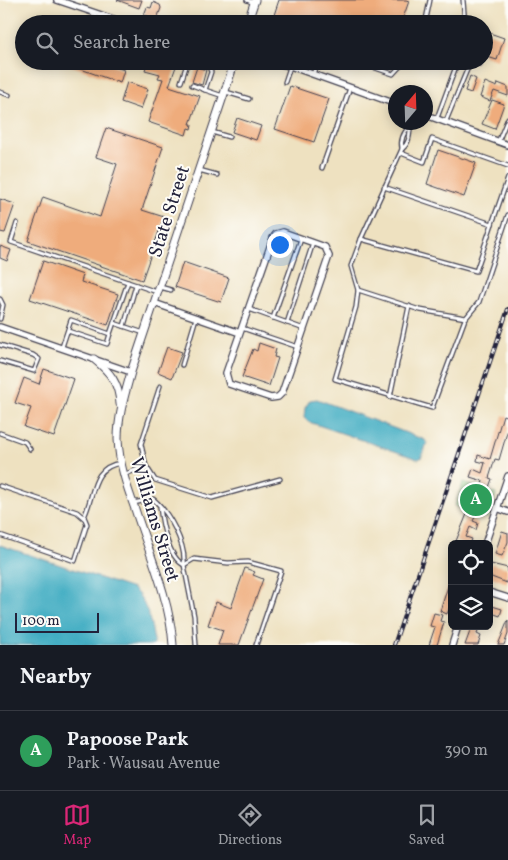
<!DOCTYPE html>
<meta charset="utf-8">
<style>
:root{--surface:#171b24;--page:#242831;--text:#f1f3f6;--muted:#9ea1a6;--line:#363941;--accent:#db2777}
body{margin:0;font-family:Vollkorn,serif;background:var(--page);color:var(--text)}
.controls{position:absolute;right:15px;bottom:15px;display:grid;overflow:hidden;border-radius:8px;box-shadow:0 2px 12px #0003}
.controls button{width:45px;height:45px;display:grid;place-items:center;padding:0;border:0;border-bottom:1px solid var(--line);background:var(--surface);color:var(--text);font:25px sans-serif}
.compass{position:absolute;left:388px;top:85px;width:45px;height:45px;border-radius:50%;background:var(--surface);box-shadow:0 2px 12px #0003;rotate:19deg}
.scale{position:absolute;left:15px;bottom:12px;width:84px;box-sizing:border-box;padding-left:5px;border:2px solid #22223b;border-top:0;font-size:14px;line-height:18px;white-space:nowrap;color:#22223b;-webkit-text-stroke:4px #fdfcf7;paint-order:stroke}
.you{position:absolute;left:279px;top:244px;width:18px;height:18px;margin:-12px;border:4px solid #fff;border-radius:50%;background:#1a73e8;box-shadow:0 0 0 8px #1a73e833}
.badge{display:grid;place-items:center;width:32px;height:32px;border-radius:50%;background:var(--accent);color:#fff;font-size:16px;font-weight:700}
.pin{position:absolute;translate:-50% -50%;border:2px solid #fff;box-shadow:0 1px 5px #0006}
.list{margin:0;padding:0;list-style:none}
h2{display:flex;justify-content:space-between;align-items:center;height:65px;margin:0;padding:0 20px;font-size:21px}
h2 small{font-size:16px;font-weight:400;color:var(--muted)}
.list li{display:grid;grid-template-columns:32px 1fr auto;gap:15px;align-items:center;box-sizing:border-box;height:80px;padding:0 20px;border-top:1px solid var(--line)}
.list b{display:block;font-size:19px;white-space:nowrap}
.list p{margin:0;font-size:16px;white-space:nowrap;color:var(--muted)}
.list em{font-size:16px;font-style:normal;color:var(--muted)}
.icon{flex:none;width:28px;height:28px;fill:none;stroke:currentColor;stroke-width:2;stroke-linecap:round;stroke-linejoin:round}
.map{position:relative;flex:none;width:508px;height:645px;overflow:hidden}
.search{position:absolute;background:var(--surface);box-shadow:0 2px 12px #0003;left:15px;right:15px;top:15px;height:55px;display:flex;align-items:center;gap:12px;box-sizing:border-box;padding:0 18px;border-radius:28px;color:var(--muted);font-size:19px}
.sheet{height:145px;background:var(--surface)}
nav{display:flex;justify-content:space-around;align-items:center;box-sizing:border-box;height:70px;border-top:1px solid var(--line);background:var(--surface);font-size:14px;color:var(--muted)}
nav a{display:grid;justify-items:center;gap:2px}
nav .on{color:var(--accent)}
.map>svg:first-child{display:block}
</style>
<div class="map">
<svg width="508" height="645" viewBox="0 0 508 645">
<defs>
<pattern id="park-dots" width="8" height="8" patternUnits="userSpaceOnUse" patternTransform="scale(1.25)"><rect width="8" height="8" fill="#9bd78c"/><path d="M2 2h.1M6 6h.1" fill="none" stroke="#85b87a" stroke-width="1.8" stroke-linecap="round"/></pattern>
</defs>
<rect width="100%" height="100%" fill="#fdfcf7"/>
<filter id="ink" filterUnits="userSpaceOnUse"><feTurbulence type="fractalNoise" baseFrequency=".02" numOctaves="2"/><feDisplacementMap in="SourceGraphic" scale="10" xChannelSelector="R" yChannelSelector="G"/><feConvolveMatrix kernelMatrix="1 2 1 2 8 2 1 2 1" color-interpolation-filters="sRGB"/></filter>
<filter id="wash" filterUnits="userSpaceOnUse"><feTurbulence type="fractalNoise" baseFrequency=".0096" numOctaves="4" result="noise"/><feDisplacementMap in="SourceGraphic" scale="20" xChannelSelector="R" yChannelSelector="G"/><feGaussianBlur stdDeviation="1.12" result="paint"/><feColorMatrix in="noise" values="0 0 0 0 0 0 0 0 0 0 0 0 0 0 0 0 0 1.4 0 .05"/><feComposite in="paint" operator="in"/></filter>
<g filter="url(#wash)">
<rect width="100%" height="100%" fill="#eee1c0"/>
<path fill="url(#park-dots)" stroke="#5e7c64" d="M463,483L496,494L488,518L455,506Z"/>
<g fill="#43adc3" stroke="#32687f">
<path d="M317,399L425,440L427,443L421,458L418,459L309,422L304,418L305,408L310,400Z"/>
<path d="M0,545L133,589C146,599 153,628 154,645H0Z"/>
</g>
<g id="blocks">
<g fill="#efac7b">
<path d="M117,0H142L139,8Z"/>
<path d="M279,0H406L409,1L401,24H271Z"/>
<path d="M153,2L160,5L161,8L157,19L144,15L147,7L151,8Z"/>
<path d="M484,31L504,38L497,60L484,56Z"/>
<path d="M99,61L124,70L120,83L61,62Z"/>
<path d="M148,61H178L169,86L200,96L190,124H192L191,129L188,128L186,135L148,122L163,79L158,78L160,74L145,70Z"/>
<path d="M197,67L206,70L202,85L192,82Z"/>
<path d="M470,76L476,79L471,93L465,91Z"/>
<path d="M127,82L148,89L141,109L121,102Z"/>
<path d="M485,82L497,87L498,83L508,87V96L494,91L490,101L480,97Z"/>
<path d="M290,86L329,99L314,142L275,129Z"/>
<path d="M492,100L504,104L495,129L482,124Z"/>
<path d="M237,118L261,126L256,140L232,132Z"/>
<path d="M106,128L163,147L142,210L164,217L142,280L28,241L43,197L100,217L117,164L96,157Z"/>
<path d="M438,150L476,163L464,197L427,184Z"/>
<path d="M0,199L15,204L5,233L0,232Z"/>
<path d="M0,246L11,250L7,261L0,258Z"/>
<path d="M43,261L83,275L81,282L118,294L108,325L30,299Z"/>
<path d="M183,262L229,278L221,302L175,287Z"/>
<path d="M259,343L276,349L274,357L278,358L269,386L242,377L253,349L257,351Z"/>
<path d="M167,347L182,352L172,378L158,372Z"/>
<path d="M44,369L74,379L54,437L24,427L31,408L15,403L24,378L39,384Z"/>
<path d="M503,415L508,417V429L499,460L495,459L489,478L492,479L488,490L481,488L483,481L470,477L473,469L482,473L485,463L477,461L478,455L490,459Z"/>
<path d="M467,514L475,517L473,521L478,523L476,530L470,527L466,537L472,539L470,544H463L456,541Z"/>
<path d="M502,531L508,533V542L502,556L495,554Z"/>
<path d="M491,564L508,568L507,583L489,576Z"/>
<path d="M245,568L255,572L253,575L263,579L239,645H218L223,630L208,625L216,602L231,608Z"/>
<path d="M452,574V601L447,614L440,611Z"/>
<path d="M489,605L502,609L500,616L489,612Z"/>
<path d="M434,613L442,615L440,621L444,622L437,645H429L435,627L430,626Z"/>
<path d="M508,620V634L504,645H498Z"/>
<path d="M472,626H480L477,634L481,636L478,645H465Z"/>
</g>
</g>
</g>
<g filter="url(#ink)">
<use href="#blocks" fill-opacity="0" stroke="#413f4f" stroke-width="1"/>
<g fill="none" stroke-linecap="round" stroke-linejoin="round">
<defs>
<g id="service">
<path d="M247,0L254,3"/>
<path d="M463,0L465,24"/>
<path d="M425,24L430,0"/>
<path d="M355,61L393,74L405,61"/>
<path d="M313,74L318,61"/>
<path d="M181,82L188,61"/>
<path d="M285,82L290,67"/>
<path d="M192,85L205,90L211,72L207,61"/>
<path d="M205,90L223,96"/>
<path d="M0,92L9,95"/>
<path d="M226,92L249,99"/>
<path d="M437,118L458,61"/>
<path d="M446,121L469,65L480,64"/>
<path d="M410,126C404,132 400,140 402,149C411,142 409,133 411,122"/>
<path d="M212,132L229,137"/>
<path d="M498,142L508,118"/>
<path d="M402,149L361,239L351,266L358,290L356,307L335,379L432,408L465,319L479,302L508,215"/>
<path d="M401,153L424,162L432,139L508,166"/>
<path d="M322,168L350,88"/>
<path d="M199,170L217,175"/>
<path d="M384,187L492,224L508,178"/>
<path d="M17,223L11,242L157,292"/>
<path d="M361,239L476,271L492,224"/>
<path d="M160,287L171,290"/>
<path d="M358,290L420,310L466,318"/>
<path d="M0,299L3,305L0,319"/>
<path d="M249,309L304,329"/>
<path d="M273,318L301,239"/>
<path d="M114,323L144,333"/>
<path d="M287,323L313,243"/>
<path d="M124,326L136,285"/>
<path d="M242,328L298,347"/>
<path d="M68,331L107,344L110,334"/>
<path d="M0,345L33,355L39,359L34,371L0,361"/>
<path d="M62,347L71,320L110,334L128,282"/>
<path d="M182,365L196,318"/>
<path d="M160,386L141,444L146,466L155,480L212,498L280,479"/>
<path d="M390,397L409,306"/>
<path d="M0,433L25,442L30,449"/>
<path d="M123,475L146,466"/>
<path d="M0,486L77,512L85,519L87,524L75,561L0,535"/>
<path d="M133,503L153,499C169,512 186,544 184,565C168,557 162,524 160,507"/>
<path d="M84,517C95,494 91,467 121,463"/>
<path d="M196,645L194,616L184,565L194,559L228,563L248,562L281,571L256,645"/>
</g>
<g id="minor">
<path d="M57,0L128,24"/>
<path d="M268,61L290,66L396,104"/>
<path d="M426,115L508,145"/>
<path d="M154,303L240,333L226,373L229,384L271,398L278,397L282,393L329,256L325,247L283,232L276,234L273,238L240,333"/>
<path d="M0,327L131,372"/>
<path d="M497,508L508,512"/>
<path d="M485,544L508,476"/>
<path d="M489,592L508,598"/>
<path d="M452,645L458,626"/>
</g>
<g id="tertiary">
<path d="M247,24L255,0"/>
<path d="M94,359C110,372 119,383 120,404"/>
<path d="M173,645C170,599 149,553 135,509C127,487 119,464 118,439C118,416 125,394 131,372L235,61"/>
</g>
</defs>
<use href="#service" stroke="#413f4f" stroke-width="5.5"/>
<use href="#minor" stroke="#413f4f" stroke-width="8"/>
<use href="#tertiary" stroke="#413f4f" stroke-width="9"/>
<use href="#service" stroke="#fff" stroke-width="3"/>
<use href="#minor" stroke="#fff" stroke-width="5.5"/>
<use href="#tertiary" stroke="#fff" stroke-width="7"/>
<defs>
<path id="rail" d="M394,645L508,309"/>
</defs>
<use href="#rail" stroke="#22223b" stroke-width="4"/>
<use href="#rail" stroke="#fdfcf7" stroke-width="2" stroke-dasharray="5.5" stroke-linecap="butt"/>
</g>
</g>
<g text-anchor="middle" stroke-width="4" stroke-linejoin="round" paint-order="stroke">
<g font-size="19" fill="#22223b" stroke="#fdfcf7">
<text transform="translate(168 211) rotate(-72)" y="7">State Street</text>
<text transform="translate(156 519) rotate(73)" y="7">Williams Street</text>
</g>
</g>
</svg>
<div class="controls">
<button><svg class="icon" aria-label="locate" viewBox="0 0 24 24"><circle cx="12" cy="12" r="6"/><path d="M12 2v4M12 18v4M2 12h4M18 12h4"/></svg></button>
<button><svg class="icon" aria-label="layers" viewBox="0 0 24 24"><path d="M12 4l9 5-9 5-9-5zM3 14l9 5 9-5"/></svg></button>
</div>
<svg class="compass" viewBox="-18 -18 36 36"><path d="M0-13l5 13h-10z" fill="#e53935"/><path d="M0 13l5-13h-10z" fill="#9ea1a6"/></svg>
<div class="scale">100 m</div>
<div class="you"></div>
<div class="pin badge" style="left:476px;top:500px;background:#2e9e5b">A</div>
<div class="search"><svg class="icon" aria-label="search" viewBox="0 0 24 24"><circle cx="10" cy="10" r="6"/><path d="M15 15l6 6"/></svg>Search here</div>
</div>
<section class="sheet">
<h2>Nearby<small></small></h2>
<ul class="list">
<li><span class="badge" style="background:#2e9e5b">A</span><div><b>Papoose Park</b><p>Park · Wausau Avenue</p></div><em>390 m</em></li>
</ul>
</section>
<nav>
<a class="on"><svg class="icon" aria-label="map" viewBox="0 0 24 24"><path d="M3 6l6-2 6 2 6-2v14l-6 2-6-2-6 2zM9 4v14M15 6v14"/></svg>Map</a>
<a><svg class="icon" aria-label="directions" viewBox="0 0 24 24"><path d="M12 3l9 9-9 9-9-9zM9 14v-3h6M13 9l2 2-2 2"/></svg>Directions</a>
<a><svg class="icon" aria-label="saved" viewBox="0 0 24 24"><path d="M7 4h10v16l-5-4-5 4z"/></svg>Saved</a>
</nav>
